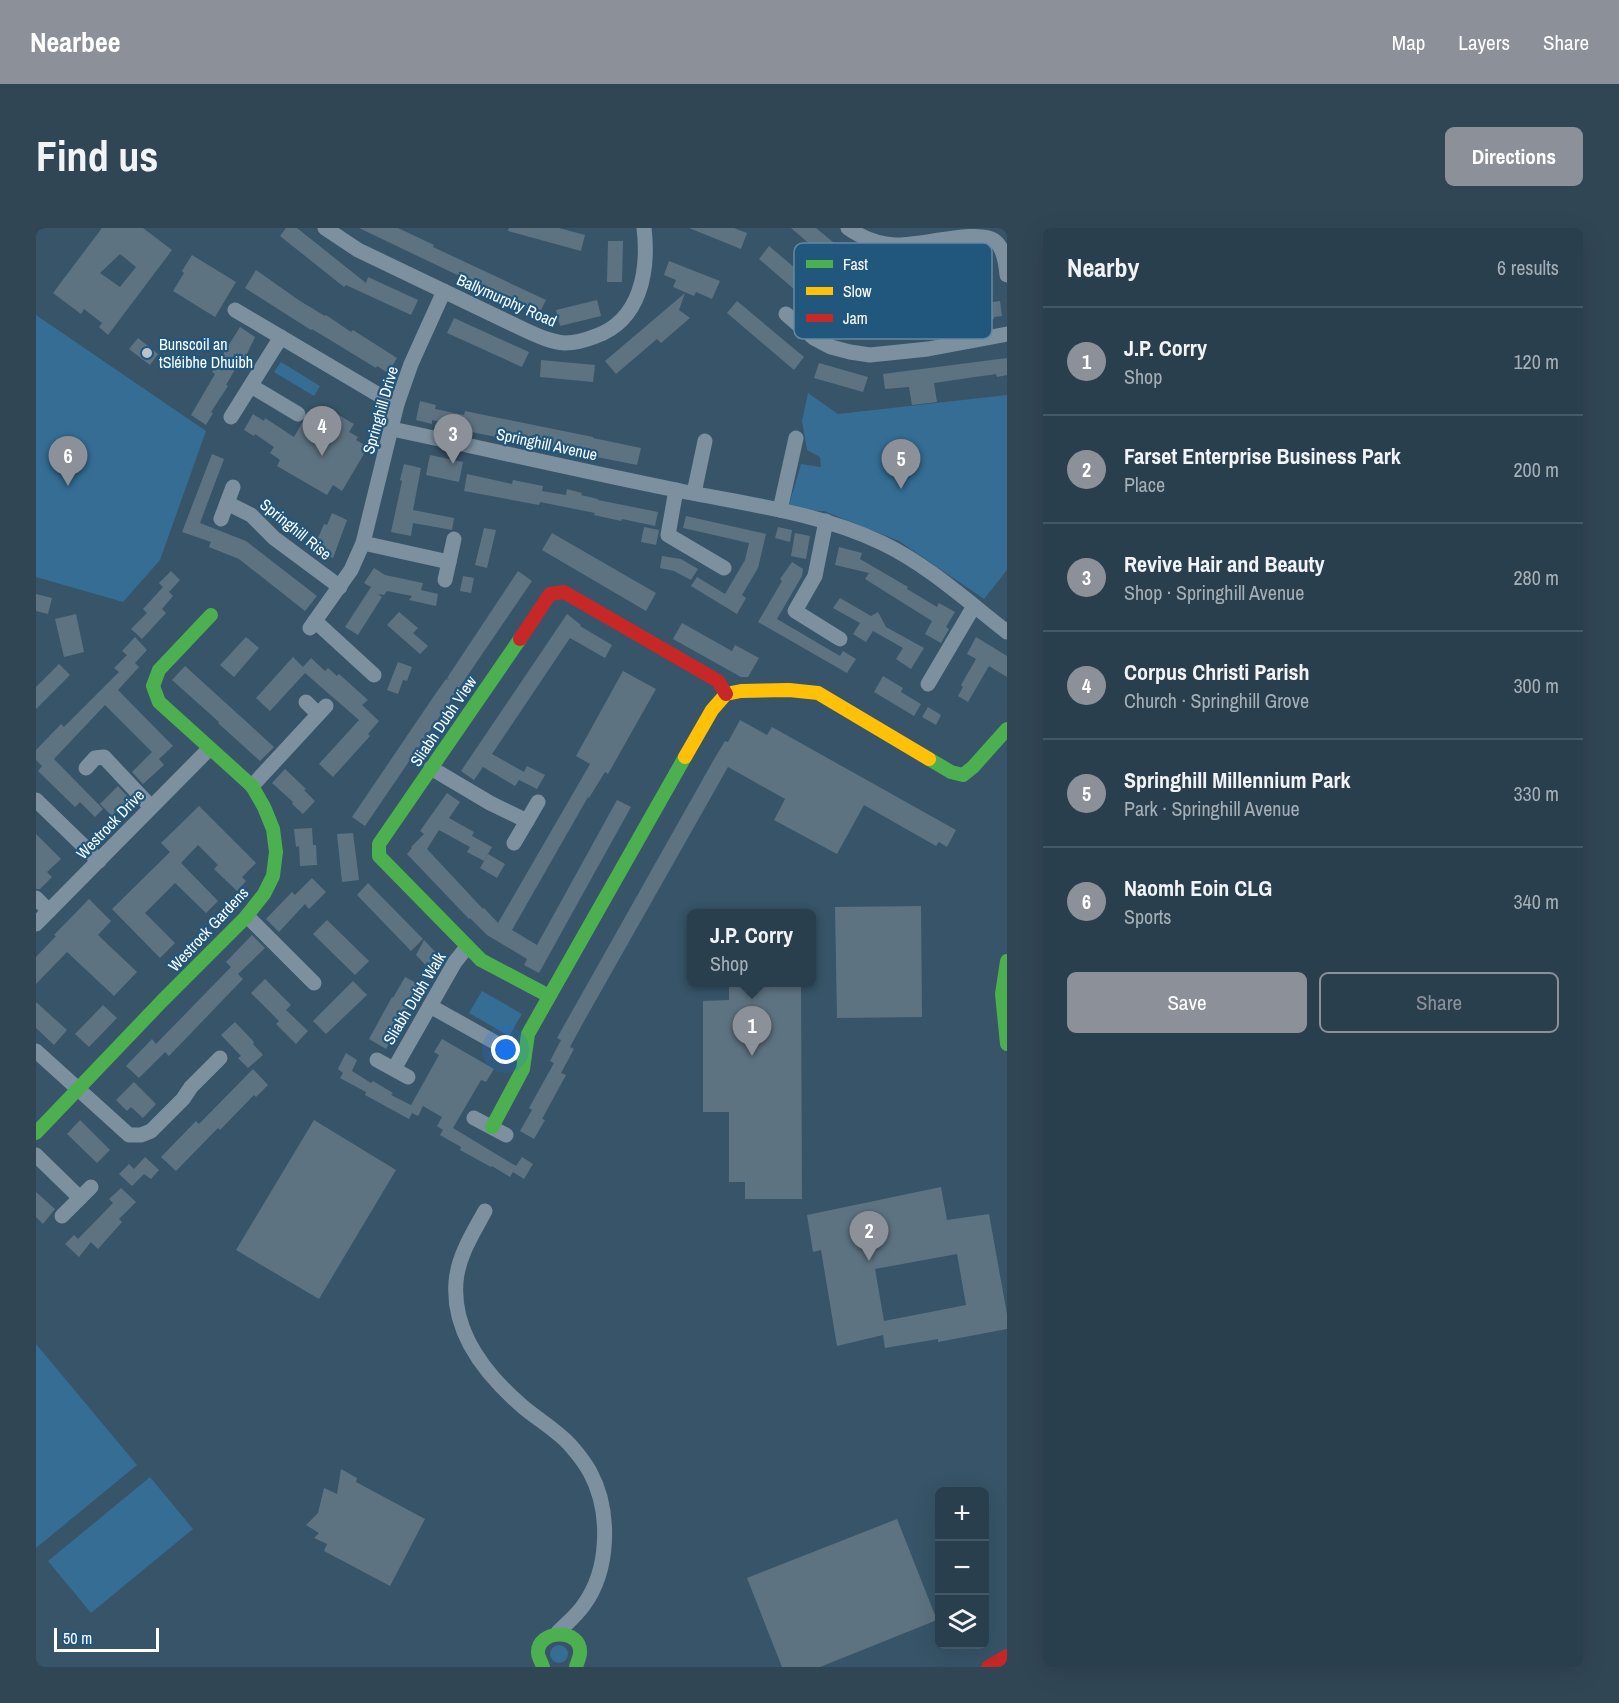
<!DOCTYPE html>
<meta charset="utf-8">
<style>
:root{--surface:#293f4e;--page:#314655;--text:#f1f3f6;--muted:#a5afb6;--line:#455866;--accent:#8c9099}
body{margin:0;font-family:"Archivo Narrow",sans-serif;background:var(--page);color:var(--text)}
.controls{position:absolute;right:18px;bottom:18px;display:grid;overflow:hidden;border-radius:9px;box-shadow:0 6px 24px #0002}
.controls button{width:54px;height:54px;display:grid;place-items:center;padding:0;border:0;border-bottom:2px solid var(--line);background:var(--surface);color:var(--text);font:30px sans-serif}
.scale{position:absolute;left:18px;bottom:15px;width:105px;box-sizing:border-box;padding-left:6px;border:3px solid #fff;border-top:0;font-size:16px;line-height:21px;white-space:nowrap;color:#fff;-webkit-text-stroke:4px #22577d;paint-order:stroke}
.you{position:absolute;left:470px;top:822px;width:21px;height:21px;margin:-15px;border:4px solid #fff;border-radius:50%;background:#1a73e8;box-shadow:0 0 0 9px #1a73e833}
.badge{display:grid;place-items:center;width:39px;height:39px;border-radius:50%;background:var(--accent);color:#fff;font-size:20px;font-weight:700}
.pin{position:absolute;translate:-50% -50px;filter:drop-shadow(0 2px 3px #0008)}
.pin::after{content:'';position:absolute;top:32px;width:21px;height:18px;background:inherit;clip-path:polygon(0 0,100% 0,50% 100%)}
.popup{position:absolute;left:651px;top:681px;width:129px;height:78px;box-sizing:border-box;display:grid;place-content:center;border-radius:9px;background:var(--surface);filter:drop-shadow(0 2px 4px #0005);font-size:20px;white-space:nowrap;color:var(--muted)}
.popup b{font-size:22px;color:var(--text)}
.popup::after{content:'';position:absolute;left:50%;top:100%;margin-left:-12px;border:12px solid transparent;border-top-color:var(--surface)}
.list{margin:0;padding:0;list-style:none}
h2{display:flex;justify-content:space-between;align-items:center;height:78px;margin:0;padding:0 24px;font-size:26px}
h2 small{font-size:20px;font-weight:400;color:var(--muted)}
.list li{display:grid;grid-template-columns:39px 1fr auto;gap:18px;align-items:center;box-sizing:border-box;height:108px;padding:0 24px;border-top:2px solid var(--line)}
.list b{display:block;font-size:22px;white-space:nowrap}
.list p{margin:0;font-size:20px;white-space:nowrap;color:var(--muted)}
.list em{font-size:20px;font-style:normal;color:var(--muted)}
.actions{display:flex;gap:12px;padding:18px 24px}
.actions a{flex:1;padding:14px 0;border:2px solid var(--accent);border-radius:9px;text-align:center;font-size:21px;color:var(--accent)}
.actions .main{background:var(--accent);color:#fff}
.icon{flex:none;width:33px;height:33px;fill:none;stroke:currentColor;stroke-width:2;stroke-linecap:round;stroke-linejoin:round}
.map{position:relative;flex:none;width:971px;height:1439px;overflow:hidden;border-radius:9px}
header{display:flex;align-items:center;gap:36px;box-sizing:border-box;height:84px;padding:0 30px;background:var(--accent);color:#fff}
header strong{font-size:28px}
nav{display:flex;gap:33px;margin-inline-start:auto;font-size:21px}
.intro{display:flex;align-items:center;justify-content:space-between;box-sizing:border-box;height:144px;padding:0 36px}
h1{margin:0;font-size:42px}
.button{padding:15px 27px;border-radius:9px;background:var(--accent);color:#fff;font-size:21px;font-weight:700}
main{display:flex;gap:36px;padding:0 36px}
aside{flex:1;background:var(--surface);border-radius:9px;box-shadow:0 6px 24px #0002}
.map>svg:first-child{display:block}
</style>
<header>
<strong>Nearbee</strong>
<nav><a>Map</a><a>Layers</a><a>Share</a></nav>
</header>
<div class="intro"><h1>Find us</h1><a class="button">Directions</a></div>
<main>
<div class="map">
<svg width="971" height="1439" viewBox="0 0 971 1439">
<rect width="100%" height="100%" fill="#375468"/>
<g fill="#356d94">
<path d="M0,87L170,203L124,332L87,374L0,349Z"/>
<path d="M245,134L284,158L278,168L238,144Z"/>
<path d="M772,165L802,186L971,167V342L948,371L863,313L788,283L751,284L765,236L785,239L784,229L771,222L766,193Z"/>
<path d="M446,763L486,786L473,808L433,785Z"/>
<path d="M0,1116L101,1237L0,1320Z"/>
<path d="M114,1249L157,1301L55,1385L12,1333Z"/>
<circle cx="523" cy="1426" r="9"/>
</g>
<g fill="#5e7382" fill-rule="evenodd">
<path d="M66,0H107L136,22L72,107L63,99L66,95L48,81L45,86L17,65ZM84,26L100,39L84,59L64,45Z"/>
<path d="M250,0H261L330,55L332,49L382,72L375,87L310,57L308,59L244,8Z"/>
<path d="M323,0H362L398,17L397,19L510,72L503,86Z"/>
<path d="M473,0H523L549,7L545,23L472,3Z"/>
<path d="M653,0H698L711,5L705,21Z"/>
<path d="M755,0H780L803,19L792,32Z"/>
<path d="M572,13H587L586,54H571Z"/>
<path d="M733,18L792,68L781,81L723,31Z"/>
<path d="M156,27L200,54L179,89L137,63L148,45L146,43Z"/>
<path d="M816,27L862,41L857,56L812,42Z"/>
<path d="M948,27L950,43H947L948,52L915,57L913,47L875,53L872,38L908,31Z"/>
<path d="M633,33L684,53L676,71L660,64L658,68L637,59L640,52L628,47Z"/>
<path d="M220,42L264,73L289,88L290,87L315,104L317,102L361,130L352,145L341,138L340,140L276,101L275,102L209,60Z"/>
<path d="M649,65L643,82L654,90L625,115L621,111L580,146L569,133Z"/>
<path d="M561,72L565,88L524,98L520,82Z"/>
<path d="M701,73L768,129L758,142L691,85Z"/>
<path d="M964,73L966,88L958,89V91L919,96V95L863,106L860,90L908,81Z"/>
<path d="M801,78L848,92L844,107L797,93Z"/>
<path d="M418,90L493,124L486,139L411,105Z"/>
<path d="M204,99L219,109L208,132L205,131L190,157L192,158L175,184L177,185L170,197L155,187L179,146L176,144Z"/>
<path d="M102,110L122,126L114,137L93,121Z"/>
<path d="M971,130V147L961,149L960,146L898,155L901,174L876,177L873,159L849,161L847,146Z"/>
<path d="M505,132L559,137L557,154L504,149Z"/>
<path d="M783,135L832,149L827,164L778,150Z"/>
<path d="M384,173L400,177L399,181L428,187L429,183L557,209V210L605,220L601,237L425,202V199L396,192V196L380,192Z"/>
<path d="M273,184L284,190L285,188L296,194L301,186L318,196L313,204L322,209L320,212L332,219L306,263L297,257L291,267L241,238L244,232L234,225L238,219L219,206L218,208L208,202L217,186L228,193L229,190L258,209L266,195L271,190Z"/>
<path d="M176,226L188,231L164,295L210,313L281,368L269,383L203,331L173,319L175,314L146,304Z"/>
<path d="M394,227L427,234L423,254L390,247Z"/>
<path d="M368,236L385,240L377,282L418,290L416,302L377,295L375,308L355,304L366,253L364,252Z"/>
<path d="M431,246L476,256L477,252L507,258L506,263L530,267L531,261L546,265L545,267L562,271V272L622,284L619,298L586,291L585,293L558,287L559,285L504,274L503,277L428,263Z"/>
<path d="M296,285L311,292L297,330L280,323L285,312L282,310L288,296L291,297Z"/>
<path d="M650,288L730,306L722,340L706,367L710,370L701,386L655,358L661,349L689,366L709,332L713,315L647,300Z"/>
<path d="M608,299L623,302L620,317L605,314Z"/>
<path d="M742,299L756,302L754,314L739,310Z"/>
<path d="M448,300L460,302L451,340L439,337Z"/>
<path d="M516,305L620,365L610,383L506,322Z"/>
<path d="M759,305L774,308L770,331L755,328Z"/>
<path d="M803,319L826,325L824,331L872,359L871,361L901,379L903,375L919,384L910,399L913,401L905,415L889,406L896,393L829,351L833,345L799,337Z"/>
<path d="M626,328L645,331L662,341L655,352L638,343L624,340Z"/>
<path d="M756,334L767,341L766,348L741,391L804,428L807,423L820,431L811,445L722,394L746,353L744,351Z"/>
<path d="M338,340L349,347L387,355L385,362L402,366L400,378L373,372L376,368L351,363L348,367L342,366L346,369L322,407L309,399L335,359L328,355Z"/>
<path d="M135,343L144,352L133,364L137,368L126,381L130,385L106,411L95,401L111,385L107,381L127,359L123,355Z"/>
<path d="M482,343L496,353L329,598L316,589L400,465L410,451L413,452L411,450Z"/>
<path d="M427,348L438,350L435,365L424,363Z"/>
<path d="M0,366L16,370L12,386L0,383Z"/>
<path d="M804,370L835,388L842,384L850,399L888,420L875,441L860,431L867,420L837,403L830,414L817,406L824,395L797,380Z"/>
<path d="M363,384L382,400L377,405L392,418L384,426L351,397Z"/>
<path d="M40,386L48,424L28,429L19,391Z"/>
<path d="M531,386L545,397L544,398L576,417L569,430L534,410L456,526L488,544L491,538L509,547L501,561L483,552L479,558L447,539L438,552L425,543Z"/>
<path d="M646,395L696,423L699,417L723,430L712,449H705L637,411Z"/>
<path d="M99,409L111,422L99,435L103,439L82,462L137,518L123,531L128,537L107,556L96,544L116,524L69,477L18,531L67,581L59,589L44,574L39,579L2,543L6,538L0,532V522L25,496L28,499L83,444L78,440L91,427L86,423Z"/>
<path d="M210,409L223,420L198,449L184,437Z"/>
<path d="M940,409L971,428V449L953,438L932,474L922,468L927,459L925,457L940,431L931,426Z"/>
<path d="M257,429L267,439L275,430L289,443L292,440L301,448L303,446L332,472L326,477L343,493L332,506L334,508L297,549L283,536L323,492L269,445L234,483L220,470Z"/>
<path d="M362,434L376,439L371,453L367,452L362,466L351,462Z"/>
<path d="M23,436L34,447L0,481V459Z"/>
<path d="M149,438L238,519L224,533L182,495L183,494L136,452Z"/>
<path d="M587,443L620,461L572,546L569,544L553,570L552,569L476,702L501,717L581,572L595,579L503,745L488,737L491,731L451,707L434,690L433,691L371,626L376,620L375,619L388,606L384,603L411,565L424,574L413,590L438,604L436,608L456,619L448,633L431,624L434,619L403,602L391,621L447,681L448,680L462,695L554,536L540,528Z"/>
<path d="M847,448L867,460L865,464L885,476L878,488L838,464Z"/>
<path d="M892,479L905,487L900,497L886,489Z"/>
<path d="M704,492L731,507L736,499L920,602L911,619L903,614L900,618L828,577L801,626L738,592L749,571L692,539L547,795L534,819L538,821L525,845L530,847L506,891L509,892L498,911L484,903L496,882L493,880L518,835L514,833L525,812L521,810L677,533L689,513L692,514Z"/>
<path d="M249,541L270,561L268,562L279,573L267,586L256,576L257,574L236,555Z"/>
<path d="M82,558L93,570L76,588L64,576Z"/>
<path d="M163,578L220,635L206,649L210,653L201,663L178,641L182,637L162,617L145,635L182,673L170,685L139,655L109,685L139,715L124,730L76,681L134,624L125,615Z"/>
<path d="M276,600L277,617H280L281,637L264,638L263,618L260,619L258,601Z"/>
<path d="M317,605L323,652L306,654L301,606Z"/>
<path d="M0,606L25,631L11,644L16,649L4,661H0Z"/>
<path d="M452,626L469,636L461,650L444,640Z"/>
<path d="M276,650L290,664L273,681L269,676L243,704L230,691L256,664L259,667Z"/>
<path d="M332,655L387,711L375,723L321,667Z"/>
<path d="M53,671L75,693L62,707L101,744L78,768L31,724L0,756V729L20,708L18,707Z"/>
<path d="M885,678L886,789L801,790L799,679Z"/>
<path d="M291,692L333,733L319,747L277,706Z"/>
<path d="M216,707L229,720L202,746L207,751L133,828L129,824L103,850L90,838L116,811L120,816L195,739L190,734Z"/>
<path d="M388,712L407,732L395,743L380,727Z"/>
<path d="M369,749L384,757L360,801L361,802L350,821L333,811L356,769L357,770Z"/>
<path d="M229,751L255,777L250,782L272,803L260,816L240,796L243,793L215,765Z"/>
<path d="M317,753L331,767L290,806L277,793Z"/>
<path d="M693,754H765L766,971H709V954H693V884H667V773L693,772Z"/>
<path d="M0,774L31,802L18,817L0,800Z"/>
<path d="M67,777L81,790L53,819L39,806Z"/>
<path d="M199,794L218,814L217,816L227,827L212,840L202,830L205,828L185,807Z"/>
<path d="M406,811L458,841L450,854L445,852L417,900L480,938L486,929L497,936L488,951L477,944L474,949L456,938L455,939L424,922L425,919L404,907L407,902L401,898L406,889L387,878L382,888L376,885L373,891L329,867L330,864L304,850L307,845L302,841L310,825L321,832L316,843L335,855L337,853L357,865L355,867L375,877L403,827L398,824Z"/>
<path d="M217,841L232,857L220,869L218,867L184,902L182,900L140,943L125,929L160,893L163,896Z"/>
<path d="M98,854L120,876L107,890L95,879L91,883L80,872Z"/>
<path d="M44,892L74,922L61,935L31,906Z"/>
<path d="M278,892L360,942L283,1071L200,1022Z"/>
<path d="M109,929L123,942L115,951L108,946L96,958L83,946L93,936L98,941Z"/>
<path d="M905,959L911,992L953,986L971,1086V1101L902,1114V1111L849,1120L847,1107L801,1118L785,1022L777,1024L771,987ZM921,1026L930,1077L848,1093L839,1041Z"/>
<path d="M85,960L100,974L83,991L86,994L62,1021L55,1014L43,1029L29,1016L38,1007L42,1011L77,975L73,971Z"/>
<path d="M0,964L19,981L7,996L0,989Z"/>
<path d="M305,1241L321,1250L320,1254L389,1291L354,1358L288,1323L291,1316L278,1310L283,1305L270,1297L282,1285L288,1260L301,1266Z"/>
<path d="M861,1291L901,1392L784,1439H746L711,1350Z"/>
</g>
<g fill="none" stroke-linecap="round" stroke-linejoin="round">
<g stroke="#7c909f" stroke-width="15">
<path d="M289,0L322,22L489,102C502,108 515,114 529,115C539,115 550,112 560,108C605,92 613,42 608,0"/>
<path d="M812,0C826,10 842,16 859,17C881,19 943,0 959,13C968,20 970,36 971,47"/>
<path d="M199,82L348,170L361,176"/>
<path d="M750,86L778,110L795,119L814,124L834,127L892,121L971,106"/>
<path d="M215,158L262,186"/>
<path d="M195,189L245,109"/>
<path d="M356,201C451,221 545,243 640,262C709,276 781,284 846,315C892,337 931,373 971,404"/>
<path d="M640,262L632,307L688,340"/>
<path d="M658,265L669,213"/>
<path d="M191,275L215,287L238,310L304,359"/>
<path d="M744,282L760,210"/>
<path d="M185,291L197,259"/>
<path d="M790,293L779,348L759,383L804,411"/>
<path d="M327,315L413,334"/>
<path d="M409,352L418,311"/>
<path d="M279,393L338,447"/>
<path d="M274,400L315,342L327,315L361,176L375,136L408,63"/>
<path d="M892,456L938,378"/>
<path d="M270,474L282,486"/>
<path d="M50,540L59,530L68,529L115,579"/>
<path d="M395,540L454,575L491,593"/>
<path d="M216,558L290,478"/>
<path d="M0,572L63,633"/>
<path d="M478,615L502,574"/>
<path d="M0,670L13,683"/>
<path d="M211,688L278,755"/>
<path d="M0,696L173,521"/>
<path d="M394,778L478,825H488"/>
<path d="M0,823L93,907H105L115,903L147,871L155,859L184,830"/>
<path d="M341,832L372,849"/>
<path d="M358,841L419,734L431,719"/>
<path d="M438,890L470,907"/>
<path d="M0,927L44,970"/>
<path d="M449,983C437,1005 422,1028 420,1054C416,1104 450,1147 486,1178C501,1191 522,1203 535,1218C542,1226 549,1235 554,1244C575,1283 574,1342 547,1378C540,1388 530,1396 522,1404"/>
<path d="M26,988L55,959"/>
</g>
<g stroke="#4caf50" stroke-width="14">
<path d="M484,411L343,616V628L445,732L513,768"/>
<path d="M893,531L915,544L927,547L937,539L971,501"/>
<path d="M971,733L966,766L971,816"/>
<path d="M456,899L487,841L492,806L649,529"/>
<path d="M0,905L126,773L209,690L228,666L237,648L240,624L237,601L228,579L216,558L123,474L117,458L123,442L175,387"/>
<path d="M507,1439C506,1435 502,1429 502,1425C501,1401 546,1400 544,1425C544,1429 541,1435 540,1439"/>
</g>
<path stroke="#ffc107" stroke-width="14" d="M649,529L676,482L690,466L705,463L753,462L782,465L893,531"/>
<g stroke="#c62828" stroke-width="14">
<path d="M484,411L514,366L528,364L682,453L690,466"/>
<path d="M952,1439L971,1428"/>
</g>
</g>
<circle fill="#b9c3ca" stroke="#22577d" stroke-width="2" cx="111" cy="125" r="6"/>
<g text-anchor="middle" stroke-width="4.5" stroke-linejoin="round" paint-order="stroke">
<g font-size="16" fill="#fff" stroke="#22577d">
<text transform="translate(471 72) rotate(24)" y="6">Ballymurphy Road</text>
<text transform="translate(344 182) rotate(-74)" y="6">Springhill Drive</text>
<text transform="translate(511 216) rotate(12)" y="6">Springhill Avenue</text>
<text transform="translate(260 301) rotate(39)" y="6">Springhill Rise</text>
<text transform="translate(407 493) rotate(-56)" y="6">Sliabh Dubh View</text>
<text transform="translate(74 596) rotate(-46)" y="6">Westrock Drive</text>
<text transform="translate(172 701) rotate(-47)" y="6">Westrock Gardens</text>
<text transform="translate(378 770) rotate(-59)" y="6">Sliabh Dubh Walk</text>
</g>
<g font-size="16" fill="#fff" stroke="#22577d" text-anchor="start">
<text x="123" y="122">Bunscoil an<tspan x="123" dy="18">tSléibhe Dhuibh</tspan></text>
</g>
</g>
<rect x="758" y="15" width="198" height="96" rx="9" fill="#22577d" stroke="#6489a4" stroke-width="1.5"/>
<rect x="770" y="32" width="27" height="8" fill="#4caf50"/>
<rect x="770" y="59" width="27" height="8" fill="#ffc107"/>
<rect x="770" y="86" width="27" height="8" fill="#c62828"/>
<g font-size="16" fill="#fff">
<text x="807" y="42">Fast</text>
<text x="807" y="69">Slow</text>
<text x="807" y="96">Jam</text>
</g>
</svg>
<div class="controls">
<button>+</button>
<button>−</button>
<button><svg class="icon" aria-label="layers" viewBox="0 0 24 24"><path d="M12 4l9 5-9 5-9-5zM3 14l9 5 9-5"/></svg></button>
</div>
<div class="scale">50 m</div>
<div class="you"></div>
<div class="pin badge" style="left:716px;top:828px">1</div>
<div class="popup"><b>J.P. Corry</b>Shop</div>
<div class="pin badge" style="left:833px;top:1033px">2</div>
<div class="pin badge" style="left:417px;top:236px">3</div>
<div class="pin badge" style="left:286px;top:228px">4</div>
<div class="pin badge" style="left:865px;top:261px">5</div>
<div class="pin badge" style="left:32px;top:258px">6</div>
</div>
<aside>
<h2>Nearby<small>6 results</small></h2>
<ul class="list">
<li><span class="badge">1</span><div><b>J.P. Corry</b><p>Shop</p></div><em>120 m</em></li>
<li><span class="badge">2</span><div><b>Farset Enterprise Business Park</b><p>Place</p></div><em>200 m</em></li>
<li><span class="badge">3</span><div><b>Revive Hair and Beauty</b><p>Shop · Springhill Avenue</p></div><em>280 m</em></li>
<li><span class="badge">4</span><div><b>Corpus Christi Parish</b><p>Church · Springhill Grove</p></div><em>300 m</em></li>
<li><span class="badge">5</span><div><b>Springhill Millennium Park</b><p>Park · Springhill Avenue</p></div><em>330 m</em></li>
<li><span class="badge">6</span><div><b>Naomh Eoin CLG</b><p>Sports</p></div><em>340 m</em></li>
</ul>
<div class="actions"><a class="main">Save</a><a>Share</a></div>
</aside>
</main>
